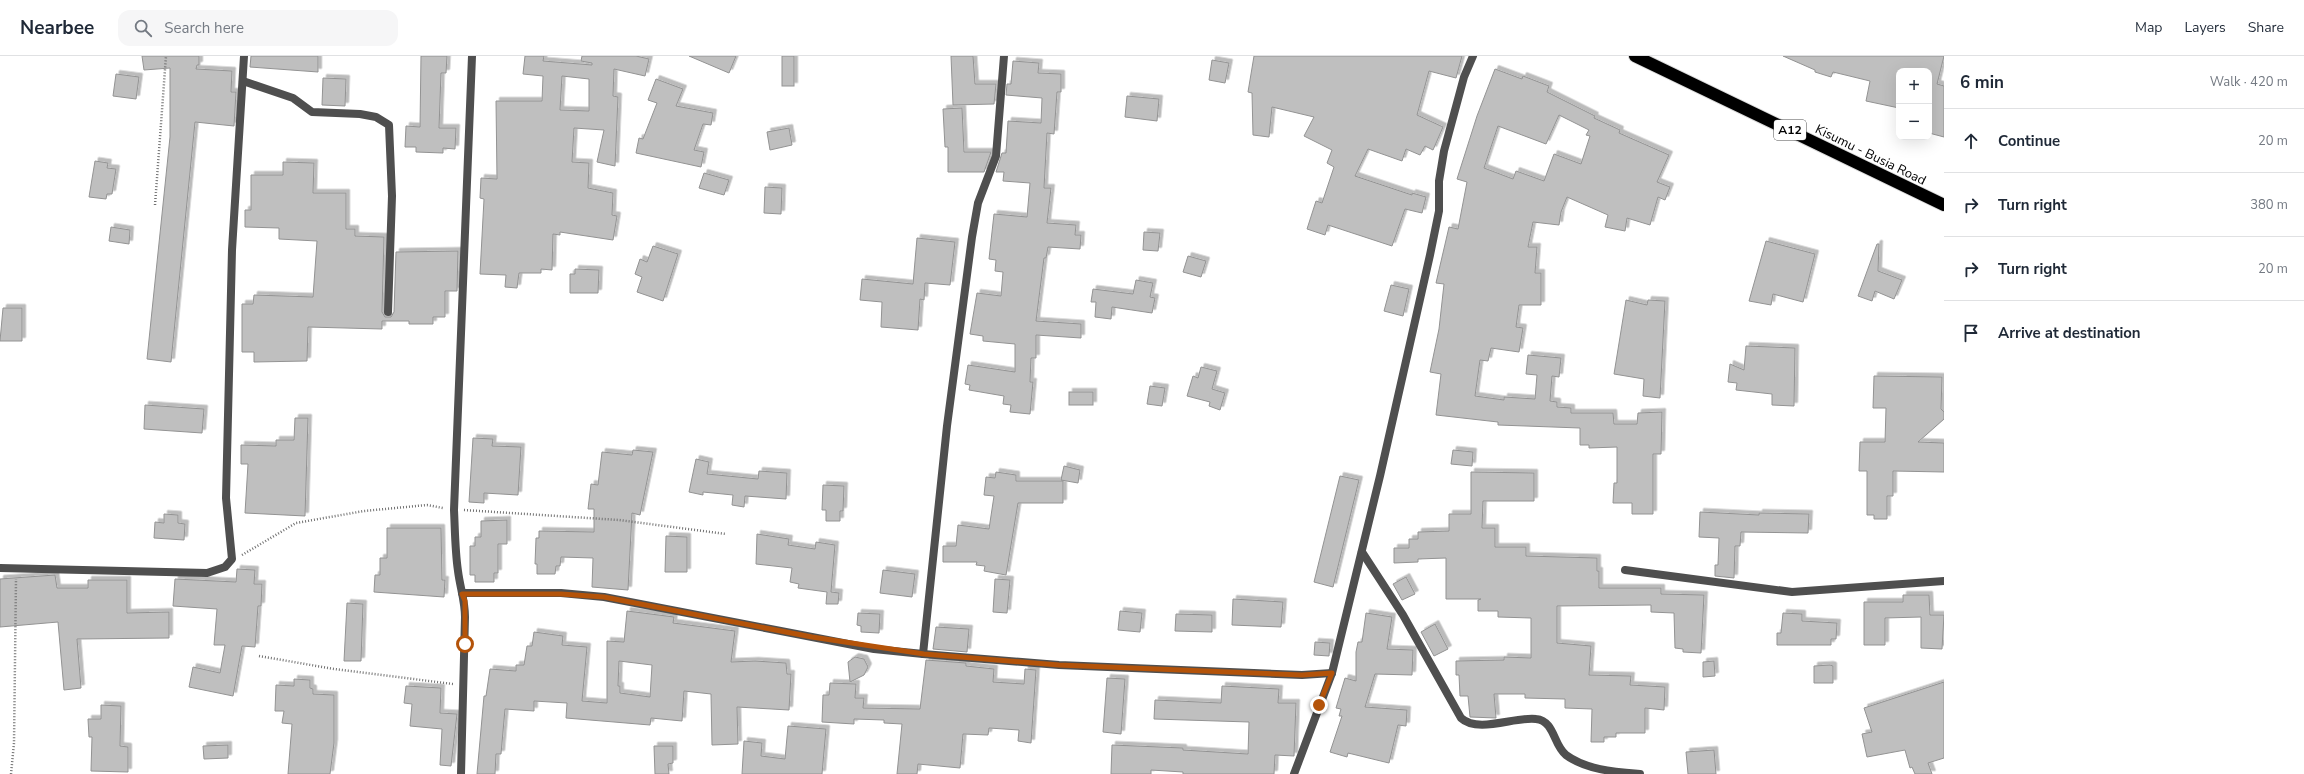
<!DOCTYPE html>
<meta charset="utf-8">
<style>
:root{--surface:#fff;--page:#f6f6f7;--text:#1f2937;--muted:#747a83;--line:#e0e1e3}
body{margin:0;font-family:"Nunito Sans",sans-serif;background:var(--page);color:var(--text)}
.controls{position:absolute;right:12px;top:12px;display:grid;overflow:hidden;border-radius:8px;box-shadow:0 4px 16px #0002}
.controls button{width:36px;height:36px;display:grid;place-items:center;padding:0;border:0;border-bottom:1px solid var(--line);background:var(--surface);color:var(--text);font:20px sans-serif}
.stop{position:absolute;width:12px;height:12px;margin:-9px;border:3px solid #b45309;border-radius:50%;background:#fff}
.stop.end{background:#b45309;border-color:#fff;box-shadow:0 1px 4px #0008}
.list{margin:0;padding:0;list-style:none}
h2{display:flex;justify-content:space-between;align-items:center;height:52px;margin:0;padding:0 16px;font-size:17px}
h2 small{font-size:13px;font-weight:400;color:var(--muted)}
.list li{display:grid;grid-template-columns:26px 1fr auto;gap:12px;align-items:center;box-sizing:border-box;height:64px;padding:0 16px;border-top:1px solid var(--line)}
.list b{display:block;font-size:15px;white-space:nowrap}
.list em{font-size:13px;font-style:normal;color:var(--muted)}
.icon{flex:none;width:22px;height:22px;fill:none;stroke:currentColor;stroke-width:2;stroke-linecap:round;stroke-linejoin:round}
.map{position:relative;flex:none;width:1944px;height:718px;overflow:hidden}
header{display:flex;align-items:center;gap:24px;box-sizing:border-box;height:56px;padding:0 20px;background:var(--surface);border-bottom:1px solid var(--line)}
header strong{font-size:19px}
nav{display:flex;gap:22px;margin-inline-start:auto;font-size:14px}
.search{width:280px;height:36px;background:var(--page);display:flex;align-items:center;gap:10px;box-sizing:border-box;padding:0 14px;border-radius:12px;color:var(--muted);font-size:15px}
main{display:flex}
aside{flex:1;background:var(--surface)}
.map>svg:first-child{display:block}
</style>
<header>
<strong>Nearbee</strong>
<div class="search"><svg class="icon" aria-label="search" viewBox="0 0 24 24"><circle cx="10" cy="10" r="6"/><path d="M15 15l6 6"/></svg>Search here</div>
<nav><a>Map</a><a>Layers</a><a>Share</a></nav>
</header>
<main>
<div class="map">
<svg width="1944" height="718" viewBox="0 0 1944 718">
<defs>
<filter id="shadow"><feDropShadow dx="3.5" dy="-3.5" stdDeviation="0" flood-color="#0004"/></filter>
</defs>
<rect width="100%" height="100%" fill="#fff"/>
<g fill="#bfbfbf" stroke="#939393" fill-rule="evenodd" filter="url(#shadow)">
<path d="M142,0H199V9H197L196,13L232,15L231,36H236L234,70L195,66L171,306L147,303L170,81V12L144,14Z"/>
<path d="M251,0H318V16L250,11Z"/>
<path d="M421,0H447L446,17H441L439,72H456L455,93L443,92V97L416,96V91H405L406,70L420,71Z"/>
<path d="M525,0H544L543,5L592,9V7L581,5L582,0H636L649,3L645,20L614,13L613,40L618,41L615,110L597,106L604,74L574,72L572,106L589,107L588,132L613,137L612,159L617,160L613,184L560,176V179L553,178L552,214L541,213V217H519L517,232L505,231L506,219L480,218L484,143L480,142L481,122L497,123L496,45H542L543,20L523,18ZM562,20L589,23V55L560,54Z"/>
<path d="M689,0H736L729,17Z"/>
<rect x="782" y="0" width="12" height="30"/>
<path d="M951,0H973L975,28H996L994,48L953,49Z"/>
<path d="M1254,0H1462L1456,22L1429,15L1417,59L1443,71L1433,94L1425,90L1420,99L1406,93L1402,105L1368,93L1355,120L1412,139V137L1426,141L1422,157L1405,153L1392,190L1328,169L1325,179L1307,173L1316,145L1322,147L1334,111L1327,107L1332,94L1304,80L1314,61L1272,51L1269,81L1253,79L1252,37L1248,36Z"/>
<path d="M1783,0H1944L1937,28L1944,30V81L1929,77V15H1899V52L1866,45L1870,25L1833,16L1831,21L1815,16V14Z"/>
<path d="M1212,4L1229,7L1225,27L1209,24Z"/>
<path d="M1013,5L1039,7L1038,17L1061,18V36H1057L1054,78L1047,77L1044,132H1051L1047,167L1076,169L1075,179H1081L1080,193L1048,191L1046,202H1044L1036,265L1081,268V282L1036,279V302H1031L1030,326H1033L1030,358L1010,356L1011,349L1003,348L1004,340L969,334L970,329L965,328L968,309L1015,316V288L983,285V280L970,278L977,237L1001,240L1003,216L995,215L996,204L989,203L994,158L1027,161L1030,127L1003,125L1004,116H996L1002,97H1006L1008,65L1041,67L1042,42L1006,39L1007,28H1011Z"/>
<path d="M1495,13L1522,23L1523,20L1549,30L1547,36L1595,60L1594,62L1620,74L1619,77L1669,99L1657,126L1670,131L1665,144L1658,141L1650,169L1627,162L1625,175L1605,171L1608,159L1567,141L1561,156L1559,169L1533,166L1528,191H1537L1535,217H1541V249H1519L1516,271L1523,272L1519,296L1491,292L1488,305L1480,304L1475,340L1504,344V341L1535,343L1537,319L1526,318L1528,299L1561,302L1559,321L1552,320L1550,345L1557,346V351L1571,352V357H1613L1614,368H1637L1638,357L1662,356L1661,398H1653V458H1632V447H1613L1614,427H1617V391L1589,392V389H1580V372L1498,369V366L1436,359L1441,318L1430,316L1439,273L1444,228L1436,227L1449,171L1458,173L1467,126L1457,123L1477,60ZM1559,59L1589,74L1586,79L1590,80L1581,108L1554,98L1544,125L1516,115L1513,123L1484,112L1498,70L1546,88Z"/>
<path d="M116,18L139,21L136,43L113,40Z"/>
<path d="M323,22L346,23L345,50L322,49Z"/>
<path d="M656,23L683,33L676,50L713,57L711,69L703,68L694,94L704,96L701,111L636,97L639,82L643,83L657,47L648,44Z"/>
<path d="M1127,40L1159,43L1157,65L1125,61Z"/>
<path d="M962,52L964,96H991L984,116H948V91H945L943,53Z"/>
<path d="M789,72L792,89L770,94L767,76Z"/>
<path d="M95,105L108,107L107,112L116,113L112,138H107L106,143L89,141Z"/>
<path d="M283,106L314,107L313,137H346V173H355V180L384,181L382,256L385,261H391L394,256L396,196L458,195L457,235H445V261H433V268H409V265H382V273L308,271L307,305L254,306V296H242V248H253L254,239L313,241L317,185L279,183V172L245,171V154H251V119H283Z"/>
<path d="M704,117L729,124L724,139L699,132Z"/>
<path d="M765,131L782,132L781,158L764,157Z"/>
<path d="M111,171L130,174L129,188L109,185Z"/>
<path d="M1144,176L1160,177L1158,195L1143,194Z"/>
<path d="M917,182L955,186L950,229L925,227L924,244L920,243L918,274L881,271L882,246L860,244L862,223L913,228Z"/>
<path d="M1766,185L1815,198L1803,246L1773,238L1771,249L1749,245Z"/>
<path d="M1877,188H1879L1878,215L1902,224L1894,243L1875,235L1872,245L1858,240Z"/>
<path d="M653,190L678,198L663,245L637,236L642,221L635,218L640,203L647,206Z"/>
<path d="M1188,200L1206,205L1201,221L1183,216Z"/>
<path d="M575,213L599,214L598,237H570V218H575Z"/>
<path d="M1136,224L1153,227L1150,241L1155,242L1152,257L1112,251L1111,263L1095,261L1096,246H1091L1093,233L1133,238Z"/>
<path d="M1391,229L1409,233L1403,260L1384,255Z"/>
<path d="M1626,244L1647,249L1648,244L1665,245L1660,342L1643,340L1644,323L1614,318Z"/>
<path d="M3,252H22V285H0Z"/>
<path d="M1746,290L1795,292L1794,350L1772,349V338L1736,334L1737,327L1728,326L1730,308L1744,314Z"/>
<path d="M1201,311L1217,315L1212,333L1225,337L1220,354L1209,350L1210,346L1187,340L1193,320L1198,322Z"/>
<path d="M1874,320L1942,321L1941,353L1944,356V363L1918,386L1944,387V416L1893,415V440H1887V463H1874V459H1867V415H1859L1860,386H1885L1886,352H1873Z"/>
<path d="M1150,330L1165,332L1162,350L1147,348Z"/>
<rect x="1069" y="336" width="24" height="13"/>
<path d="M145,349L204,353L202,377L144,373Z"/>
<path d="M295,362H308L305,460L245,457L248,408H241V389L276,390V384H294Z"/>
<path d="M473,382L493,383L492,390L521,391L518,439L484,437V447L469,446Z"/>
<path d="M633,394L653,396L640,459L632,457L628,534L592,531L593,502L561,501L560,510H556L555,518H537V508H535L536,482H539V475L594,476V453H588L591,428L598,429L602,396L632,399Z"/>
<path d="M1453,394L1473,396L1472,410L1451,408Z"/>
<path d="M696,403L709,406L707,418L758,423L759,415L787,417L786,443L745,440L744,451L732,449L733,439L703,436V439L689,436Z"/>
<path d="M1064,410L1080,414L1078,427L1061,424Z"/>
<path d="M996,416L1016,419V425H1063V447H1018L1006,519L984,515L985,510L976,509L977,506H943V490H956L958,469L989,473L994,440L984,439L986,421L995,422Z"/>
<path d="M1471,416L1534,417V445H1483L1482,472H1495V491H1526V500L1597,502V515H1599V532H1661V538L1704,539L1701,597L1683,596V593L1675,592L1674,557L1651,556V549L1557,550V587L1591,590L1589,619L1631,620L1630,629L1665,631L1664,654L1645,652V677H1616V681H1604V686H1591L1592,653L1565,652V643L1525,642V638H1494L1496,662L1470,661L1468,640H1460L1459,619H1456V605L1504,604V601L1531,602V562L1498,561V555H1478V544L1481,543H1446V502L1418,503V506L1394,507V492H1409V483H1418V476L1449,475V458H1471Z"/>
<path d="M1340,420L1359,424L1333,531L1314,526Z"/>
<path d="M823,429L844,430L843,455H840V465H826V454H822Z"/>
<path d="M1700,456L1759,459V457L1809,458L1808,477L1741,476L1740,490H1735L1734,522L1715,520V509H1718L1719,482L1699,481Z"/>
<path d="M164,458L178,459V467L185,468L184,484L154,482L155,466L164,467Z"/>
<path d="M507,464V488H498V517H494V526H475V519H470V490H475V481H481V465Z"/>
<path d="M387,472H441L442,524H445L444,541L374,536L375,519H380V502H387Z"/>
<path d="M757,478L789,483L788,489L815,493L816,486L835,489L831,536L839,537L838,548H826L827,536L798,532L799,528L790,526L792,512L756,508Z"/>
<path d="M666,480L687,481V516H665Z"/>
<path d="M237,513L255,514L254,528H262L261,550H258L255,591L242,590L233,640L189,631L193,611L220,617L225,589H214L217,553L173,550L175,523L236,526Z"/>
<path d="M883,514L915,518L912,541L880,537Z"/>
<path d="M55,519L57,532H88V524H127V557L169,556V582L77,583L81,632L64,634L58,566L0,571V523Z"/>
<path d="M1406,521L1415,538L1402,544L1393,528Z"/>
<path d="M995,523L1010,524L1007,557L993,556Z"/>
<path d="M1903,539H1929L1930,559H1944L1942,593L1921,592V561L1885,562V589H1864V546H1903Z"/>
<path d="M1233,543L1283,546L1281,571L1232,569Z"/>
<path d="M347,547L363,548L361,605H344Z"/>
<path d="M627,555L674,561L673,567L735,575L731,606L755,605L786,607L787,618H791L789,654L737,651L738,688L712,689L711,638L684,635L682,665L651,662L650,669L566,662L567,647L534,645V655L505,653L501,698H496L495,718H477L484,640H486L490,613L516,615V609H524L527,590H532L534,576L563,580L562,589L587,591L582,645L607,647V585L624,586ZM619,605L652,609L650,641L620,637V630H618Z"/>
<path d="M1120,555L1142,557L1140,576L1118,574Z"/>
<path d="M858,557L880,558L879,577L861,576V570L857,569Z"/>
<path d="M1366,557L1392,561L1387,593L1413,594L1412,619L1375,618L1365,651L1407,654L1406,670L1398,669L1389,707L1348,697L1347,701L1330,696L1342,660H1339L1341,653L1336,652L1345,622L1356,625V596L1358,586H1362Z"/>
<path d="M1783,557L1802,558V565L1837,567L1836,583H1831V589H1777V577H1781Z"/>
<path d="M1176,558L1212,559V576L1175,575Z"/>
<path d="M1435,568L1448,593L1434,600L1421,576Z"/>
<path d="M936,571L969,573L967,596L933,593Z"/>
<path d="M1315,586L1330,587L1329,600L1314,599Z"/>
<path d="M855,601L864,603L868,611L864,619L850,626L848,606Z"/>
<path d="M926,604L966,607V610L994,613L993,626L1024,628L1025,613L1036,614L1031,687L1018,685L1019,674L989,672L988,679L963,678L960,712L918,708L917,718H897L902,668L884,667V664L854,663V668L822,666L823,639H829L830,627L856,628L855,642H864L863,652L920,653Z"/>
<path d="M1714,605L1715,620L1703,621V606Z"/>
<path d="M1830,609L1833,610V627H1814V610Z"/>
<path d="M1107,622L1125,623L1121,678L1103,676Z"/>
<path d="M294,623L310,624V632L313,633V638L334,639V687L330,718H288L292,668L282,667L284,655H275L276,629L294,630Z"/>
<path d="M1944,626V702L1928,707L1932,718H1915L1912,711L1910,712L1905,694L1867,701L1862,678L1872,676L1864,652Z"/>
<path d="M406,630L441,632L440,657L457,658L451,710L440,709L442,673L410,670L412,648L404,647Z"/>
<path d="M1222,630L1279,633L1278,647H1296L1294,700L1275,699L1274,718H1183V716L1151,714V718H1111L1112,689L1183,692V694L1248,698L1249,666L1154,663L1155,644L1221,647Z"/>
<path d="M101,649L121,650L120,690L128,691V716L91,715L92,681H89L88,663H101Z"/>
<path d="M788,670L826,673L822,718H742L744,685L762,687L761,700L785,703Z"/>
<path d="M228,689V702L204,703L203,690Z"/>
<path d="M654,690H673V707L668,708L669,718H655Z"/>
<path d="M1714,694L1716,718H1688L1686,696Z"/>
</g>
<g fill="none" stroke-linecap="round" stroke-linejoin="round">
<defs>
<path id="highway" d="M1635,0L1944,149"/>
</defs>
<use href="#highway" stroke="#dbdbdb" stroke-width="14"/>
<g stroke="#717171" stroke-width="2.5" stroke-dasharray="1 2" stroke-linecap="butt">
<path d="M155,149L166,0"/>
<path d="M464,454L619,464L726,478"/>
<path d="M242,499L296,467L364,455L427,449L443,452"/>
<path d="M259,600L334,613L453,628"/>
<path d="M11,718L14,687L16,523"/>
</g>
<g stroke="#4f4f4f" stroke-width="8">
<path d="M243,25L293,42L312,56L360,58L376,61L389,69L392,140L388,256"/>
<path d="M1362,496L1403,559L1461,662C1478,678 1516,660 1536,663C1555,665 1553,689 1566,699C1586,714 1616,716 1640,718"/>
<path d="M0,512L207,517L225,511L232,503L226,442L232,194L244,0"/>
<path d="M1625,514L1792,536L1944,525"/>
<path d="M462,537H561L604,541L812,581L874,593L923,598L1059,609L1302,619L1332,617"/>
<path d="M923,598L947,370L972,181L978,147L996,100L1004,0"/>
<path d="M461,718L465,561C465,545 460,531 458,515C455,495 455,474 454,454L472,0"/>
<path d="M1294,718L1332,617L1380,420L1430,199L1439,155V125L1444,95L1464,21L1473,0"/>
</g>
<use href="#highway" stroke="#000" stroke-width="12"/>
</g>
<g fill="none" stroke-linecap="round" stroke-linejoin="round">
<path stroke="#b45309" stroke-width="5" d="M465,588V545L462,538H561L604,541L812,581L924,598L1059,609L1302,619L1332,617L1319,649"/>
</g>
<g text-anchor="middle" stroke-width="4" stroke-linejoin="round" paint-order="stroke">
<rect fill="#fff" stroke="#4c4c4c" stroke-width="1" x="1774" y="64" width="32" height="20" rx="3"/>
<g font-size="12" font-weight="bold" fill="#000">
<text x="1790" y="78">A12</text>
</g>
<g font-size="13" fill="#000" stroke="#fff">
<text transform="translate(1871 98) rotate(26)" y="5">Kisumu - Busia Road</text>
</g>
</g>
</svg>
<div class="controls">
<button>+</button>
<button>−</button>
</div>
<div class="stop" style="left:465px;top:588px"></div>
<div class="stop end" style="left:1319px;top:649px"></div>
</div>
<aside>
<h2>6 min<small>Walk · 420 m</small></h2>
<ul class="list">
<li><svg class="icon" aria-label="ahead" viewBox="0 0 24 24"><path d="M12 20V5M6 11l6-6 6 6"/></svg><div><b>Continue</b></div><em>20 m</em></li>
<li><svg class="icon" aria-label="right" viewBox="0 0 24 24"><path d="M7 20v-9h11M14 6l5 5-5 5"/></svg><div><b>Turn right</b></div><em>380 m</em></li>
<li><svg class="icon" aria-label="right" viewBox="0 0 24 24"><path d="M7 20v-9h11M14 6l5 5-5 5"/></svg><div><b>Turn right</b></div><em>20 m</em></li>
<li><svg class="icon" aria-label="arrive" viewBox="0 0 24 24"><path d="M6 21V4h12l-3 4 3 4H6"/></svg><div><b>Arrive at destination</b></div></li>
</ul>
</aside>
</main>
